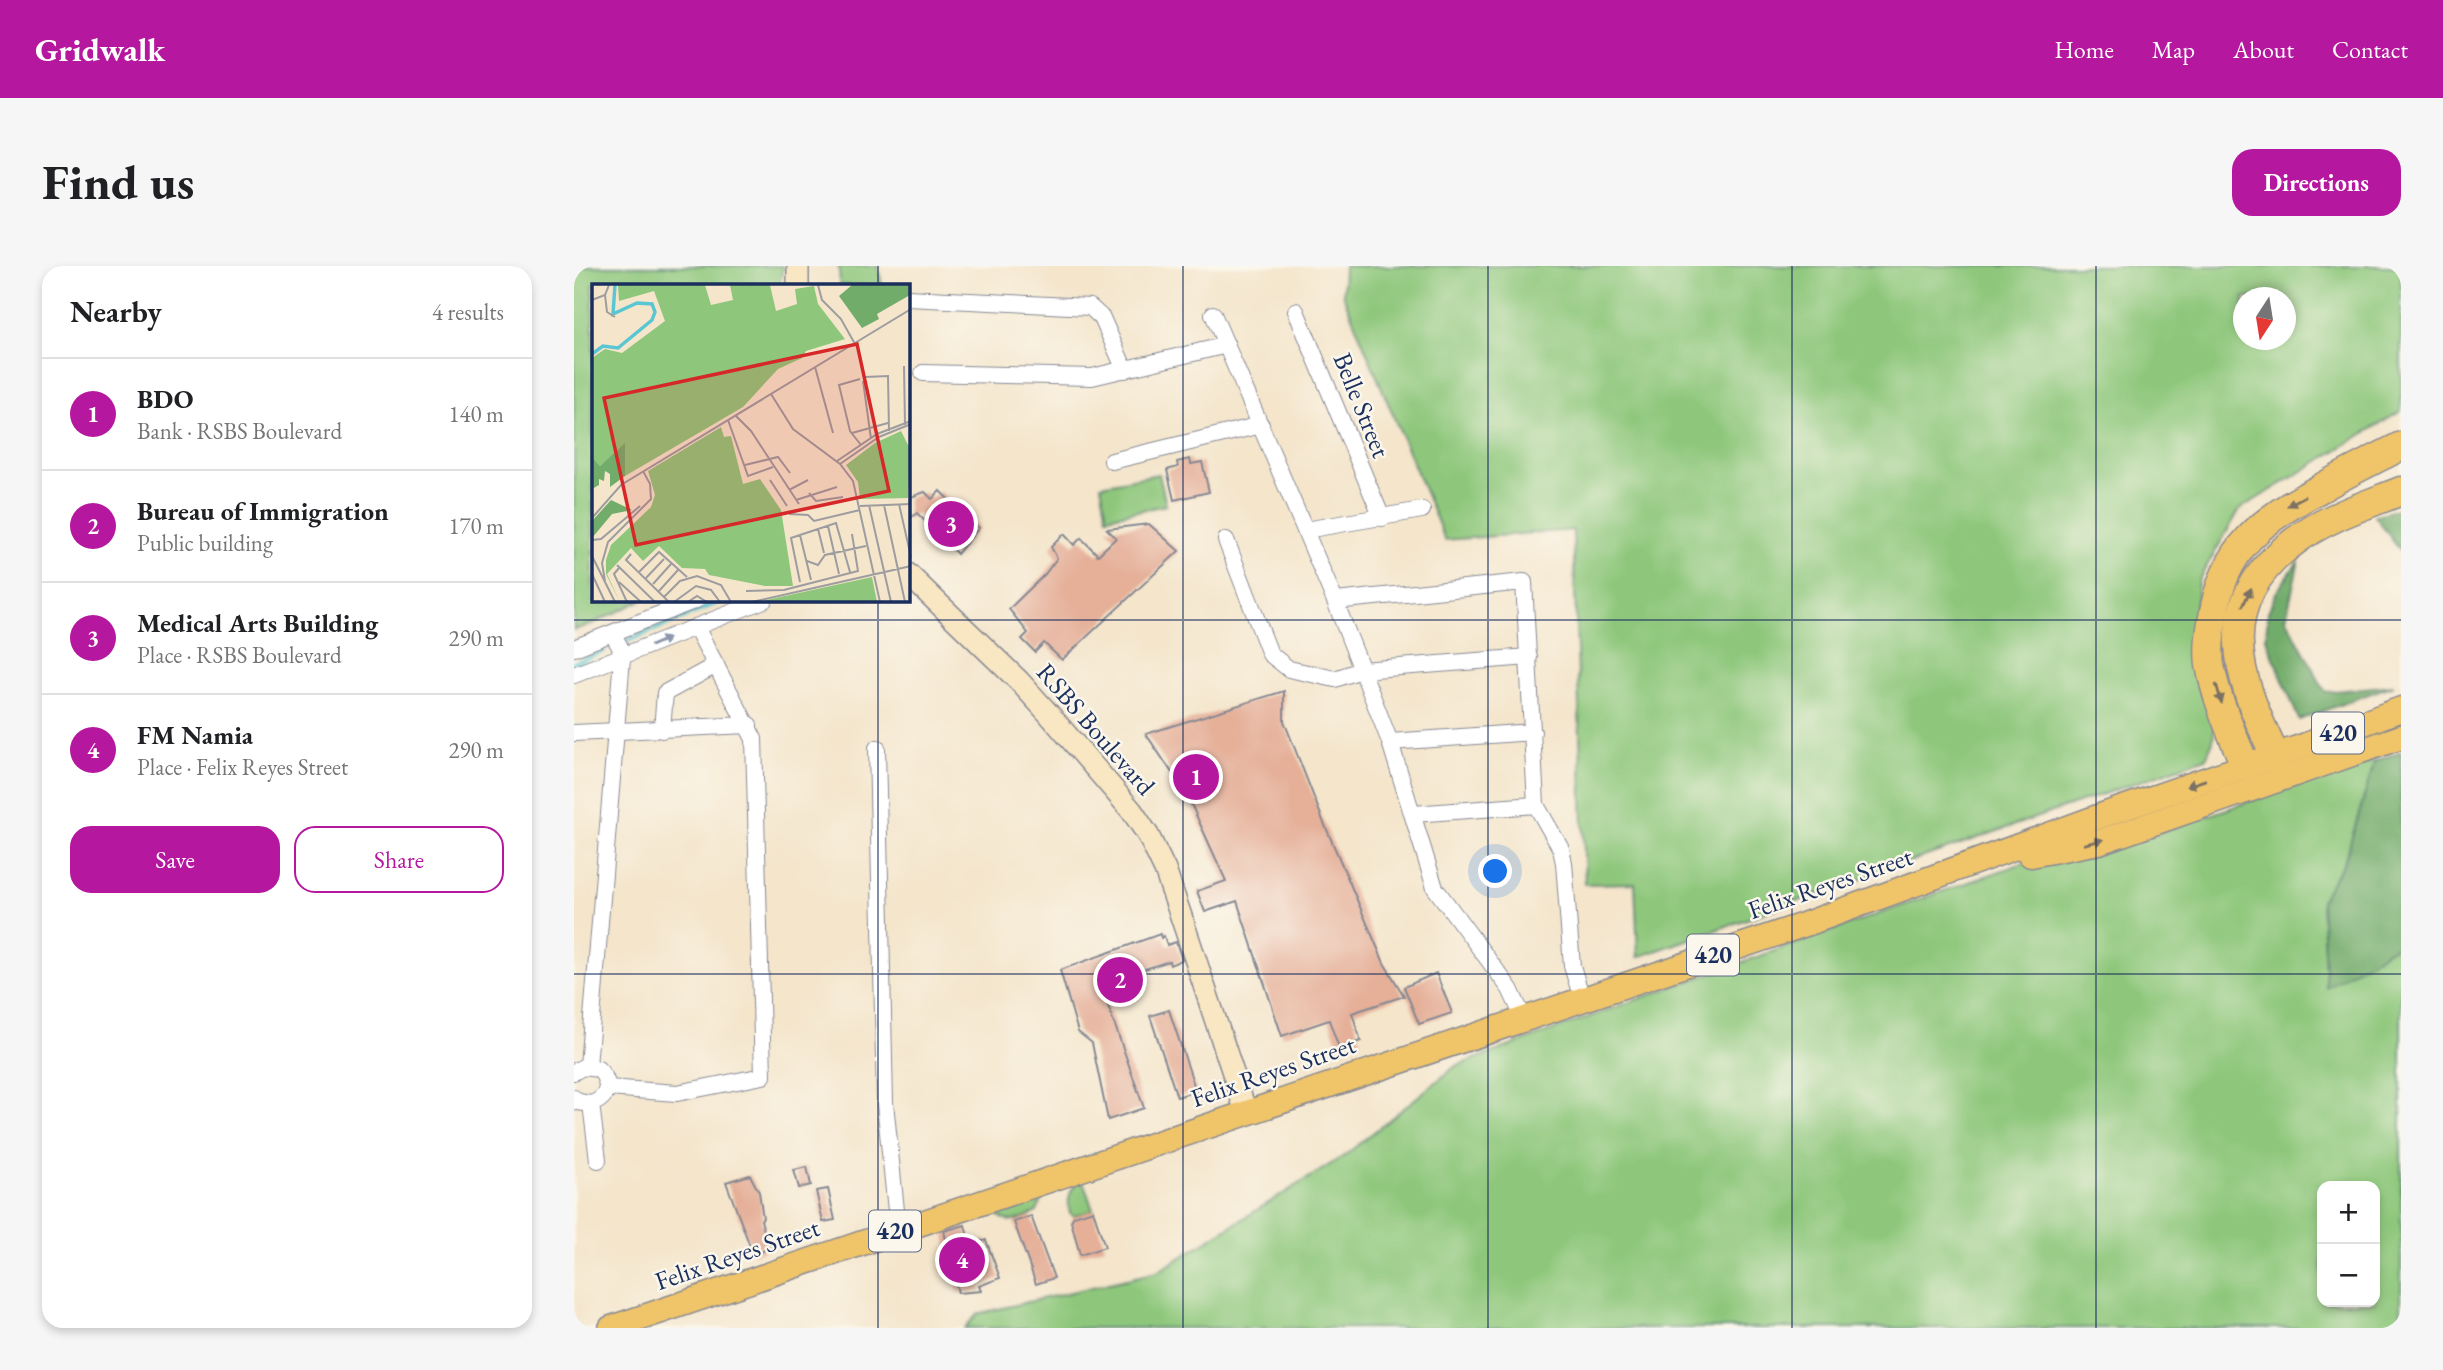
<!DOCTYPE html>
<meta charset="utf-8">
<style>
:root{--surface:#fff;--page:#f6f6f6;--text:#202124;--muted:#757577;--line:#e0e0e0;--accent:#b5179e}
body{margin:0;font-family:"EB Garamond",serif;background:var(--page);color:var(--text)}
.controls{position:absolute;right:21px;bottom:21px;display:grid;overflow:hidden;border-radius:14px;box-shadow:0 4px 10px #0003}
.controls button{width:63px;height:63px;display:grid;place-items:center;padding:0;border:0;border-bottom:2px solid var(--line);background:var(--surface);color:var(--text);font:35px sans-serif}
.compass{position:absolute;left:1659px;top:21px;width:63px;height:63px;border-radius:50%;background:var(--surface);box-shadow:0 4px 10px #0003;rotate:192deg}
.you{position:absolute;left:922px;top:606px;width:24px;height:24px;margin:-18px;border:5px solid #fff;border-radius:50%;background:#1a73e8;box-shadow:0 0 0 10px #1a73e833}
.badge{display:grid;place-items:center;width:46px;height:46px;border-radius:50%;background:var(--accent);color:#fff;font-size:23px;font-weight:700}
.pin{position:absolute;translate:-50% -50%;border:4px solid #fff;box-shadow:0 2px 7px #0006}
.list{margin:0;padding:0;list-style:none}
h2{display:flex;justify-content:space-between;align-items:center;height:91px;margin:0;padding:0 28px;font-size:30px}
h2 small{font-size:23px;font-weight:400;color:var(--muted)}
.list li{display:grid;grid-template-columns:46px 1fr auto;gap:21px;align-items:center;box-sizing:border-box;height:112px;padding:0 28px;border-top:2px solid var(--line)}
.list b{display:block;font-size:26px;white-space:nowrap}
.list p{margin:0;font-size:23px;white-space:nowrap;color:var(--muted)}
.list em{font-size:23px;font-style:normal;color:var(--muted)}
.actions{display:flex;gap:14px;padding:21px 28px}
.actions a{flex:1;padding:16px 0;border:2px solid var(--accent);border-radius:21px;text-align:center;font-size:24px;color:var(--accent)}
.actions .main{background:var(--accent);color:#fff}
.map{position:relative;flex:none;width:1827px;height:1062px;overflow:hidden;border-radius:21px}
header{display:flex;align-items:center;gap:42px;box-sizing:border-box;height:98px;padding:0 35px;background:var(--accent);color:#fff}
header strong{font-size:33px}
nav{display:flex;gap:38px;margin-inline-start:auto;font-size:24px}
.intro{display:flex;align-items:center;justify-content:space-between;box-sizing:border-box;height:168px;padding:0 42px}
h1{margin:0;font-size:49px}
.button{padding:18px 32px;border-radius:21px;background:var(--accent);color:#fff;font-size:24px;font-weight:700}
main{display:flex;gap:42px;padding:0 42px}
aside{flex:1;background:var(--surface);border-radius:21px;box-shadow:0 4px 10px #0003}
.map>svg:first-child{display:block}
</style>
<header>
<strong>Gridwalk</strong>
<nav><a>Home</a><a>Map</a><a>About</a><a>Contact</a></nav>
</header>
<div class="intro"><h1>Find us</h1><a class="button">Directions</a></div>
<main>
<aside>
<h2>Nearby<small>4 results</small></h2>
<ul class="list">
<li><span class="badge">1</span><div><b>BDO</b><p>Bank · RSBS Boulevard</p></div><em>140 m</em></li>
<li><span class="badge">2</span><div><b>Bureau of Immigration</b><p>Public building</p></div><em>170 m</em></li>
<li><span class="badge">3</span><div><b>Medical Arts Building</b><p>Place · RSBS Boulevard</p></div><em>290 m</em></li>
<li><span class="badge">4</span><div><b>FM Namia</b><p>Place · Felix Reyes Street</p></div><em>290 m</em></li>
</ul>
<div class="actions"><a class="main">Save</a><a>Share</a></div>
</aside>
<div class="map">
<svg width="1827" height="1062" viewBox="0 0 1827 1062">
<rect width="100%" height="100%" fill="#fbf7ec"/>
<filter id="ink" filterUnits="userSpaceOnUse"><feTurbulence type="fractalNoise" baseFrequency=".0143" numOctaves="2"/><feDisplacementMap in="SourceGraphic" scale="14" xChannelSelector="R" yChannelSelector="G"/><feConvolveMatrix kernelMatrix="1 2 1 2 8 2 1 2 1" color-interpolation-filters="sRGB"/></filter>
<filter id="wash" filterUnits="userSpaceOnUse"><feTurbulence type="fractalNoise" baseFrequency=".00686" numOctaves="4" result="noise"/><feDisplacementMap in="SourceGraphic" scale="28" xChannelSelector="R" yChannelSelector="G"/><feGaussianBlur stdDeviation="1.57" result="paint"/><feColorMatrix in="noise" values="0 0 0 0 0 0 0 0 0 0 0 0 0 0 0 0 0 1.4 0 .05"/><feComposite in="paint" operator="in"/></filter>
<g filter="url(#wash)">
<rect width="100%" height="100%" fill="#f4e5cb"/>
<g fill="#8ec77b" stroke="#547b6c" stroke-width="2" fill-rule="evenodd">
<path d="M0,0H209L206,19H19V334H68L20,357L0,364Z"/>
<path d="M265,0H304L308,19H266Z"/>
<path d="M770,0H1827V145L1666,243L1624,315L1621,350L1641,453L1639,475L1632,492L1064,691L1061,617L1011,618L999,264L871,274L769,29ZM1670,32H1712V74H1670Z"/>
<path d="M585,208L592,239L533,251L527,219Z"/>
<path d="M1801,495L1771,594L1747,634L1752,720L1827,677V1062H391L403,1048L583,1006L770,890L882,800L1053,737L1463,592L1510,593L1679,534ZM1748,920H1801V1036H1748Z"/>
<path d="M508,912L519,944L500,950L496,947C492,933 497,920 508,912Z"/>
<path d="M470,926L463,946C438,956 438,961 415,943Z"/>
</g>
<g fill="#72ac6b" stroke="#466e64" stroke-width="2">
<path d="M1827,242V286L1801,250Z"/>
<path d="M1725,294L1712,352L1751,426L1819,419L1725,454L1692,372L1694,346L1702,327Z"/>
<path d="M1827,485V677L1752,721L1747,634L1771,594L1801,495Z"/>
</g>
<g fill="none" stroke-linecap="round" stroke-linejoin="round">
<g stroke="#5ac6d2" stroke-width="4.5">
<path d="M53,375L150,334"/>
<path d="M0,397L30,385"/>
</g>
</g>
<g id="blocks">
<g fill="#e5af98">
<path d="M616,193L617,198L628,196L635,226L600,234L593,204L604,201L603,196Z"/>
<path d="M366,225L379,238L381,235L397,250L394,253L405,262L383,288L343,247L334,254V232L351,226L358,233Z"/>
<path d="M575,258L605,285L488,394L470,377L461,386L448,373L454,367L435,343L471,308L483,292L477,281L490,268L500,279L507,272L524,289L542,272L533,263Z"/>
<path d="M710,425V455L750,557L810,697L830,730L778,747L787,775L765,782L755,754L708,770L663,635L631,646L623,625L652,615L613,529L572,468Z"/>
<path d="M586,668L587,672L590,670L593,679L602,676L608,694L596,699L595,695L544,712L549,726L532,734L570,842L534,854L518,777L504,766L486,704Z"/>
<path d="M862,707L878,747L845,758L830,721Z"/>
<path d="M595,744L622,825L603,831L576,750Z"/>
<path d="M233,901L237,919L225,922L220,904Z"/>
<path d="M176,909L185,926L189,952L187,954L195,983L179,988L152,916Z"/>
<path d="M254,923L261,954L249,956L242,925Z"/>
<path d="M519,944L531,981L506,989L497,955L500,950Z"/>
<path d="M457,950L480,1012L462,1018L440,956Z"/>
<path d="M391,959L396,979L412,974L426,1012L405,1020L407,1025L384,1027L370,965Z"/>
</g>
</g>
</g>
<g filter="url(#ink)">
<use href="#blocks" fill-opacity="0" stroke="#888a94" stroke-width="2"/>
<g fill="none" stroke-linecap="round" stroke-linejoin="round">
<defs>
<g id="street">
<path d="M334,32L516,41L528,52L551,104"/>
<path d="M722,45L808,252"/>
<path d="M639,48L761,335L816,476L861,622L936,723L950,753"/>
<path d="M349,107L518,111L653,79"/>
<path d="M538,195L687,159"/>
<path d="M731,264L848,244"/>
<path d="M652,274L696,388L715,403L761,413L787,404L955,391"/>
<path d="M761,335L950,316L962,539L987,583L990,597L998,700L1008,733"/>
<path d="M0,382L122,334"/>
<path d="M0,409L190,334"/>
<path d="M88,464L91,427L142,399"/>
<path d="M0,467L175,459"/>
<path d="M816,476L959,466"/>
<path d="M303,482L311,837L324,964"/>
<path d="M839,548L962,539"/>
<path d="M14,800L48,392V385L39,368"/>
<path d="M0,806L9,801L24,803C38,816 35,832 17,838L4,836L0,832"/>
<path d="M34,822L103,827L189,810L180,473L122,361"/>
<path d="M17,838L24,894"/>
</g>
<g id="secondary">
<path d="M224,0V19"/>
<path d="M334,308L445,415L474,447L558,545L574,569L591,604L609,656L672,846"/>
</g>
<g id="primary">
<path d="M1457,589L1525,576L1827,471"/>
<path d="M37,1062L1232,658L1532,548L1732,479L1827,443"/>
</g>
<g id="highway">
<path d="M1701,489C1662,409 1637,337 1721,275C1751,252 1792,239 1827,225"/>
<path d="M1671,499C1658,468 1642,433 1636,399C1634,383 1636,366 1639,351C1650,281 1688,254 1747,222C1773,207 1800,194 1827,180"/>
</g>
</defs>
<use href="#street" stroke="#888a94" stroke-width="18"/>
<use href="#secondary" stroke="#888a94" stroke-width="24"/>
<use href="#primary" stroke="#888a94" stroke-width="27"/>
<use href="#highway" stroke="#888a94" stroke-width="31"/>
<use href="#street" stroke="#fff" stroke-width="16"/>
<use href="#secondary" stroke="#f9e7c3" stroke-width="21"/>
<use href="#primary" stroke="#f0c469" stroke-width="24"/>
<use href="#highway" stroke="#f0c469" stroke-width="28"/>
</g>
<defs><path id="oneway-solid" d="M-6-.8H1V-3.2L6.5 0L1 3.2V.8H-6Z" transform="scale(1.75)"/></defs>
<g fill="#7b7263">
<use href="#oneway-solid" transform="translate(1722 235) rotate(151)"/>
<use href="#oneway-solid" transform="translate(1673 331) rotate(-65)"/>
<use href="#oneway-solid" transform="translate(1645 428) rotate(74)"/>
<use href="#oneway-solid" transform="translate(1622 517) rotate(161)"/>
<use href="#oneway-solid" transform="translate(1520 576) rotate(-13)"/>
</g>
<use fill="#8d97ae" href="#oneway-solid" transform="translate(86 376) rotate(-23)"/>
</g>
<path fill="none" stroke="#1b2f5e" stroke-width="2" stroke-opacity="0.55" d="M304,0V19M609,0V1062M914,0V1062M1218,0V1062M1522,0V1062M304,334V1062M0,354H1827M0,708H1827"/>
<g text-anchor="middle" stroke-width="5" stroke-linejoin="round" paint-order="stroke">
<g fill="#fbf7ec" stroke="#5e6b89" stroke-width="2">
<rect x="1738" y="446.5" width="52" height="41" rx="5"/>
<rect x="1113" y="668.5" width="52" height="41" rx="5"/>
<rect x="295" y="944.5" width="52" height="41" rx="5"/>
</g>
<g font-size="24" font-weight="bold" fill="#1b2f5e">
<text x="1764" y="475">420</text>
<text x="1139" y="697">420</text>
<text x="321" y="973">420</text>
</g>
<g font-size="26" fill="#1b2f5e" stroke="#fbf7ec">
<text transform="translate(788 139) rotate(68)" y="9">Belle Street</text>
<text transform="translate(522 463) rotate(49)" y="9">RSBS Boulevard</text>
<text transform="translate(1256 617) rotate(-19)" y="9">Felix Reyes Street</text>
<text transform="translate(699 805) rotate(-19)" y="9">Felix Reyes Street</text>
<text transform="translate(163 988) rotate(-19)" y="9">Felix Reyes Street</text>
</g>
</g>
<g transform="translate(18 18)">
<rect width="318" height="318" fill="#f4e5cb"/>
<path d="M26,1H113L119,21L141,16L138,1H178L184,27L205,20L203,5L222,2L226,20L253,55L214,67L210,74L186,85L151,123L33,192V160L8,182L0,173V74L13,65L30,69L73,37L62,7L27,17ZM129,143L132,153L139,152L151,200L168,195L189,226L201,302H173L117,291L113,285L90,284L67,262L51,277L39,264L15,290L28,318L14,290V276L19,261L59,223L63,211L56,187ZM309,147L318,165L316,214L268,215L266,198L254,181L283,159ZM280,293L285,318H166Z" fill="#8ec77b"/>
<path d="M260,1H318V11L285,30L287,35L270,44L247,12ZM33,159V192L18,203V190L13,187L12,197L7,195V201L0,205V173L8,182ZM19,216L40,226L20,230L0,254V237Z" fill="#72ac6b"/>
<path fill="none" stroke="#5ac6d2" stroke-width="3.5" d="M0,70L11,62L26,64L60,36L63,28L60,20L45,19L21,30L23,1"/>
<path fill="none" stroke="#9d9c9f" stroke-width="2" d="M226,1L230,16L249,35L263,60M13,11L15,28L23,33M0,16L13,11L17,1M312,82L313,141M223,83L241,149M273,93L296,92L297,147M268,95L247,101L258,147L269,161M271,97L279,155M179,110L201,145L248,180L261,197L288,318M144,132L159,147L207,220M136,136L156,192L181,183M260,149L296,139M245,177L285,150L319,137M248,180L287,153L319,140M153,181L186,173L198,189M178,196L195,222M197,206L216,196M217,209L224,217L251,213M204,216L245,203M307,220L319,273M277,221L299,318M292,221L313,318M268,222L319,220M197,230L216,231L222,237L268,226M0,234L29,201L319,25M236,242L247,290M226,245L232,269M208,251L219,296M0,256L9,255L48,222M39,270L34,276L77,318M0,272L23,318M215,277L226,281L233,271L274,262M25,281L63,318M27,284L22,290L35,318M47,288L67,268L95,293M0,290L13,318M54,294L72,275M13,297L10,279L16,258L59,215L58,200L51,187M27,298L49,318M208,298L199,254L244,239L258,288M61,300L79,280M67,307L86,286M154,307L192,306L266,287L260,250M72,313L88,297L105,292L129,301L139,318M82,318L104,302L119,306L128,318M96,318L105,312L115,318M160,318L319,282"/>
<path fill="#d62828" fill-opacity="0.15" stroke="#d62828" stroke-width="3.5" d="M265,60L297,207L44,261L12,114Z"/>
<rect width="318" height="318" fill="none" stroke="#1b2f5e" stroke-width="3.5"/>
</g>
</svg>
<div class="controls">
<button>+</button>
<button>−</button>
</div>
<svg class="compass" viewBox="-18 -18 36 36"><path d="M0-13l5 13h-10z" fill="#e53935"/><path d="M0 13l5-13h-10z" fill="#757577"/></svg>
<div class="you"></div>
<div class="pin badge" style="left:622px;top:511px">1</div>
<div class="pin badge" style="left:546px;top:714px">2</div>
<div class="pin badge" style="left:377px;top:258px">3</div>
<div class="pin badge" style="left:388px;top:994px">4</div>
</div>
</main>
